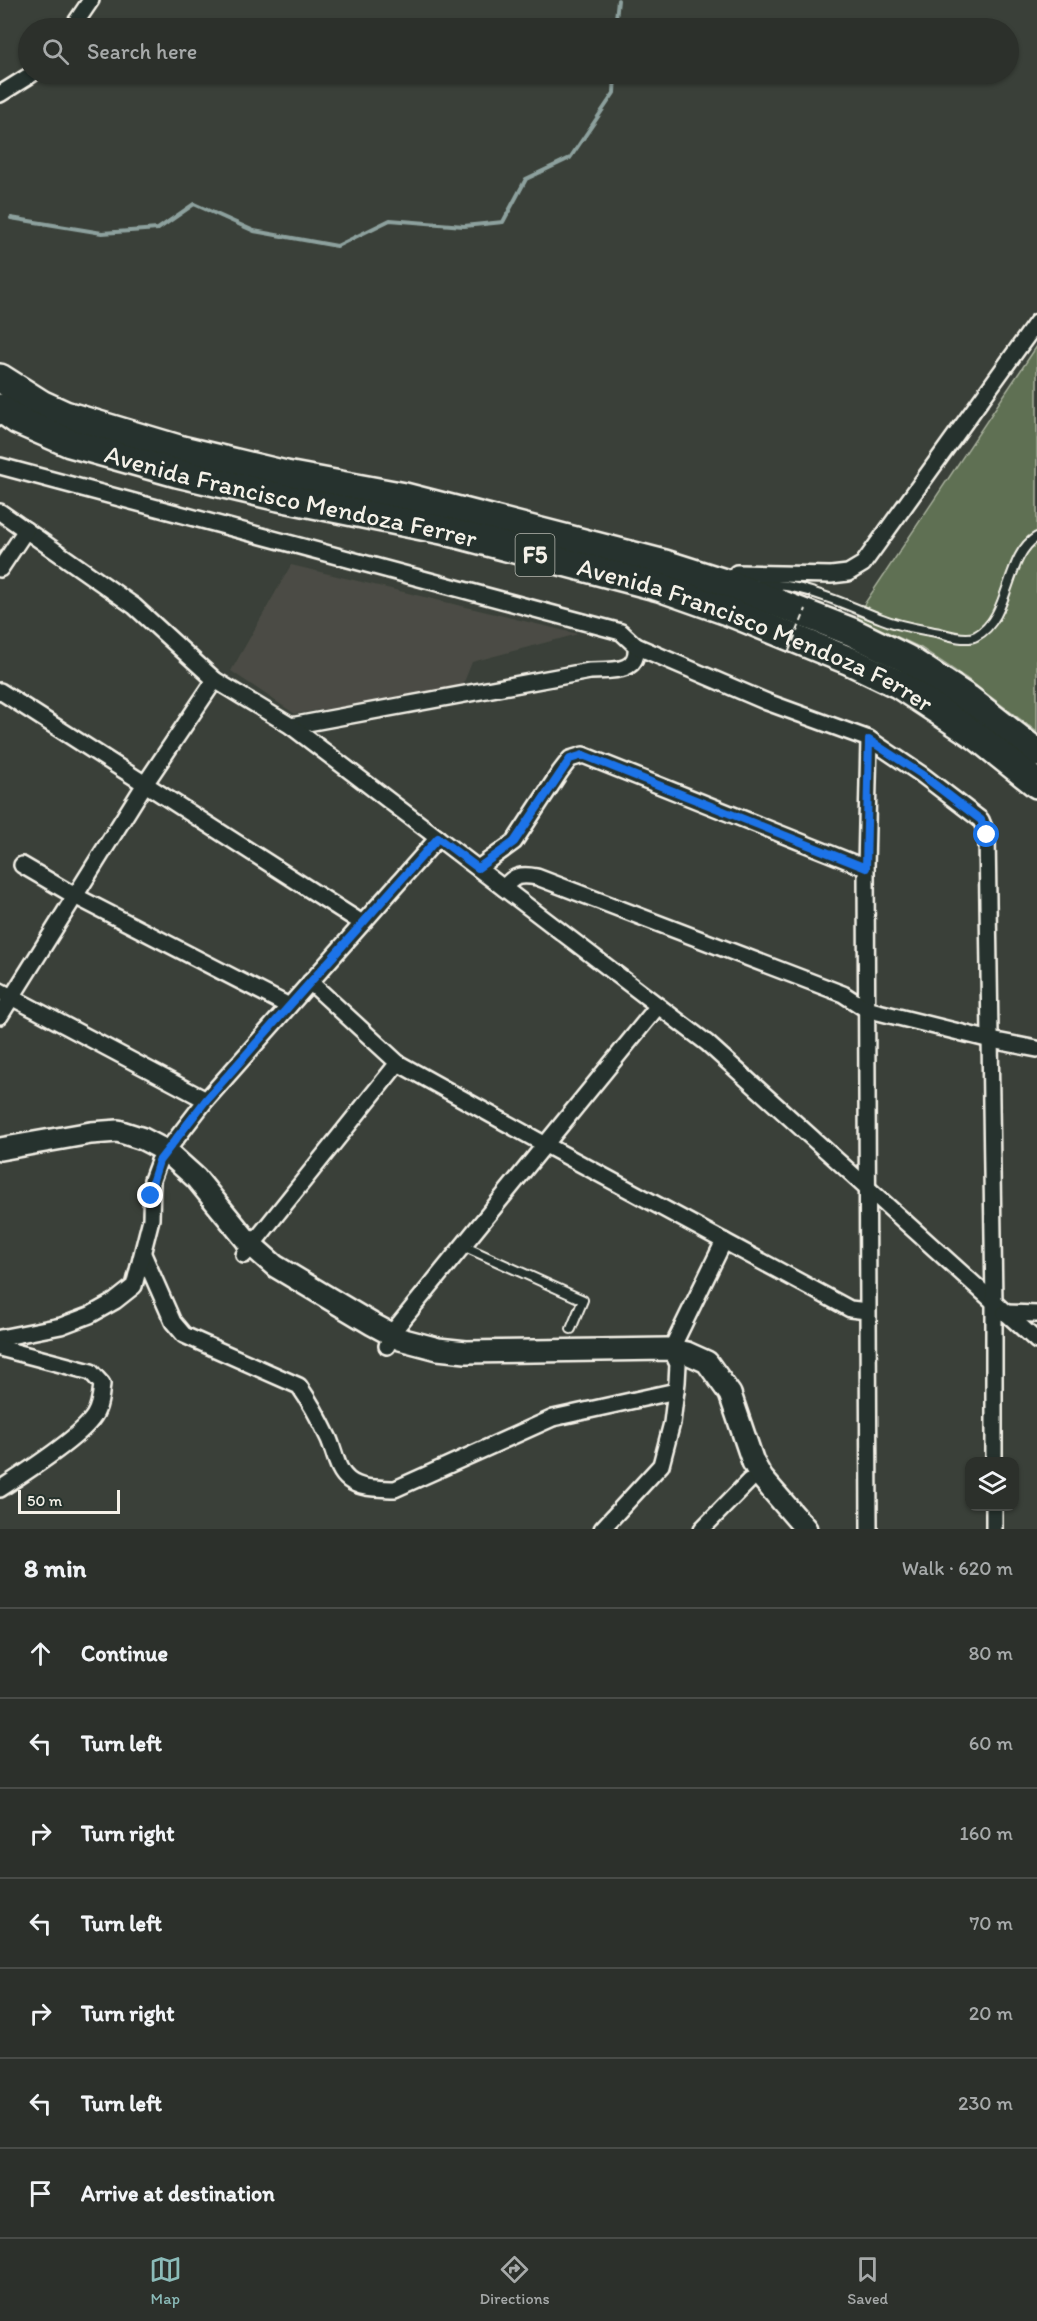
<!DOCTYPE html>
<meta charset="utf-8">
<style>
:root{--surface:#2c302b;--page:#343833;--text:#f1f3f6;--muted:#a6a9a9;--line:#484b47;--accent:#8bbbb9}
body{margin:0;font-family:Itim,sans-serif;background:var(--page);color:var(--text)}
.controls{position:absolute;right:18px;bottom:18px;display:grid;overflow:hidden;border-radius:12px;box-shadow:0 2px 4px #0004}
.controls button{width:54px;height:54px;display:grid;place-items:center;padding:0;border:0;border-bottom:2px solid var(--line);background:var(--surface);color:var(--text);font:30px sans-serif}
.scale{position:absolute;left:18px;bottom:15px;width:102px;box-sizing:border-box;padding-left:6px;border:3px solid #f4f1e8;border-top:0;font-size:16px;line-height:21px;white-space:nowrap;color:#f4f1e8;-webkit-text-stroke:4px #26332d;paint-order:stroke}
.stop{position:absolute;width:18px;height:18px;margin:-14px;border:4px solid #1a73e8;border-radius:50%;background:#fff}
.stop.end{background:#1a73e8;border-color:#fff;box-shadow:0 2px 6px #0008}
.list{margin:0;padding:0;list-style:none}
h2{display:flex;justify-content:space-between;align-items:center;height:78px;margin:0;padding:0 24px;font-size:26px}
h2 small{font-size:20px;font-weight:400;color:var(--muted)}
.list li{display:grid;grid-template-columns:39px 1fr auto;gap:18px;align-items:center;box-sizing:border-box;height:90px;padding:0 24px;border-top:2px solid var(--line)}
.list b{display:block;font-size:22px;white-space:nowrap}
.list em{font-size:20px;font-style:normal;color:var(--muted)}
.icon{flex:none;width:33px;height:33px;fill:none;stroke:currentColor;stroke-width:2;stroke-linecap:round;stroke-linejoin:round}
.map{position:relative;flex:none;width:1037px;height:1529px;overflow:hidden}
.search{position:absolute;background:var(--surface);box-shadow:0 2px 4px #0004;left:18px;right:18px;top:18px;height:66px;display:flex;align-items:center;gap:15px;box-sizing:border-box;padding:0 21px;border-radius:33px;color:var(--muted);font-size:22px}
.sheet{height:708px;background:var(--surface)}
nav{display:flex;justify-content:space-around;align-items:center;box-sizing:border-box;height:84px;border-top:2px solid var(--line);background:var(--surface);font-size:16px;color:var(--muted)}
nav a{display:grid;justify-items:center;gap:3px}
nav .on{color:var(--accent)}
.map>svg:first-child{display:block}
</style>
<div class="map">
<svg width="1037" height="1529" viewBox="0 0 1037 1529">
<rect width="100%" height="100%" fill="#3a4039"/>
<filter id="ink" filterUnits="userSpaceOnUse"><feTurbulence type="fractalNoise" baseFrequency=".0167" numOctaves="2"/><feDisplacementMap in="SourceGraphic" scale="12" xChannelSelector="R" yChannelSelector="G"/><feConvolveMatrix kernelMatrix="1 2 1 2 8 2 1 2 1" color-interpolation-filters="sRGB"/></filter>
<g filter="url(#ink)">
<path fill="#4b4c45" d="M291,565L578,634L472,662L462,687L295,714L231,671Z"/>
<path fill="#5e7052" stroke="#a9b09d" stroke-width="1.5" d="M1037,346V732L966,678L921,648L857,618L861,609Z"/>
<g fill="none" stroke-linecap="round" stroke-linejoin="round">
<g stroke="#8da19e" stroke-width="4">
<path d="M615,28L618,0"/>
<path d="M11,218L102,233L158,229L194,204L254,231L337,246L390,220L464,226L503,222L526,179L570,158L614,93L615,74"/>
</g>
<defs>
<g id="lane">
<path d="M759,585C798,581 846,605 882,619C901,627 921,629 940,633C950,636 967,641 976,636C1011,618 1005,555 1037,537"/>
<path d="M463,1246L583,1300L571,1329"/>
</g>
<g id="street">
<path d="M72,28L91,0"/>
<path d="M0,94L32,74"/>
<path d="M0,466L621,632L636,646C639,674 610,670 590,671L291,726"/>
<path d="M0,512L134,606L215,680L291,726L707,1043L1037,1341"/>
<path d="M0,569L26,530"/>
<path d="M731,585L737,573L831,575L848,573L863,564L1037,322"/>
<path d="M636,646L767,702L869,739L921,774L981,820L987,835L994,1304V1462"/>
<path d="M0,691L362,923"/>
<path d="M22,865L75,896L289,1006"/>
<path d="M478,868L514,842L560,772L570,759L583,755L866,868L869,1529"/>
<path d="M866,868L869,739"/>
<path d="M504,888C513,875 522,874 537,877L843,994L866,1009L991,1040L1037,1049"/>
<path d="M310,982L398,1063L544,1144L850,1309L867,1311"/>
<path d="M0,991L206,1100"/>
<path d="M0,1016L145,784L215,680"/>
<path d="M143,1254L173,1322L184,1335L299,1386C311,1403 320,1420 329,1439C335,1453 337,1471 349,1480C362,1490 380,1488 395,1489L553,1418L676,1391"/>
<path d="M244,1255L398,1063"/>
<path d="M1005,1313L1037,1314"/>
<path d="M0,1338L61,1326L90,1315L115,1301L134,1286L151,1219L152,1180L159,1161L206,1100L438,838"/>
<path d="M387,1346L391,1334L658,1006"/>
<path d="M0,1348L91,1372L102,1384C101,1394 100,1407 94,1416C80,1438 23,1474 0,1489"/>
<path d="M602,1529L661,1465L672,1423L677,1382L678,1364L671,1350L724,1241"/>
<path d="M702,1529L749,1481"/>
<path d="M994,1529V1506"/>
</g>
<path id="secondary" d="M0,1149L91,1133L118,1131L143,1139L166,1151L196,1178L248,1242L275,1266L372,1324L400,1339L438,1349L466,1352L667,1349L687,1353L707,1362L730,1394L753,1462L762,1478L806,1529"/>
<g id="highway">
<path d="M0,378L41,404L65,415L182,450L286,475L405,497L665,564L731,585L852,632L907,659L968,699L1037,753"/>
<path id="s1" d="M0,408L17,420L70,443L177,473L279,497L442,530L659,587L727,611L850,661L898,684L978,737L1037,784"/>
</g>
</defs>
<use href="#lane" stroke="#f4f1e8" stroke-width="12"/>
<use href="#street" stroke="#f4f1e8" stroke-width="20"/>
<use href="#secondary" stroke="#f4f1e8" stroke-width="26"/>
<use href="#highway" stroke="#f4f1e8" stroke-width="32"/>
<use href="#lane" stroke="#26332d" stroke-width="8"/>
<use href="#street" stroke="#26332d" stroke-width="15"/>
<use href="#secondary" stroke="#26332d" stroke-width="21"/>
<use href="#highway" stroke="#26332d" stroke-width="27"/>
<path stroke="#f4f1e8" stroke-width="2" stroke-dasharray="6 4.5" stroke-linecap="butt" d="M789,651L806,609"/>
</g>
</g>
<g fill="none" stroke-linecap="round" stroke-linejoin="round" filter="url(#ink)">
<path stroke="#1a73e8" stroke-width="8" d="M151,1196L153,1180L159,1161L206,1100L438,838L478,868L514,842L570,759L583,755L866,868L869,740L921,774L981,820L987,835"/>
</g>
<g text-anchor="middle" stroke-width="4.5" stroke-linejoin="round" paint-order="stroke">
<rect fill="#26332d" stroke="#b6b8b0" stroke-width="1.5" x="515.5" y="534" width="39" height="42" rx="4.5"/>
<g font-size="24" font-weight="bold" fill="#f4f1e8">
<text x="535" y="563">F5</text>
</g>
<g font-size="26" fill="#f4f1e8" stroke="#26332d">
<text dy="9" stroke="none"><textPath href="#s1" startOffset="306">Avenida Francisco Mendoza Ferrer</textPath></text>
<text dy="9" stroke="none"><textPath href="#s1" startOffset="792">Avenida Francisco Mendoza Ferrer</textPath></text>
</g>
</g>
</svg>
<div class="controls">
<button><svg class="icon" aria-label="layers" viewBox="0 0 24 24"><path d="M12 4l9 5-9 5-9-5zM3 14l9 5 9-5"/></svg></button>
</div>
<div class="scale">50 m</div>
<div class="stop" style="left:987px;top:835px"></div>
<div class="stop end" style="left:151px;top:1196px"></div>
<div class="search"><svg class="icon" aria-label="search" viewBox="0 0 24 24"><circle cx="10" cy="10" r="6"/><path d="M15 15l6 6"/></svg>Search here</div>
</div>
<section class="sheet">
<h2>8 min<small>Walk · 620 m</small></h2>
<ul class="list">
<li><svg class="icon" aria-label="ahead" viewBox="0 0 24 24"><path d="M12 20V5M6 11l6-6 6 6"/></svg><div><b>Continue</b></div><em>80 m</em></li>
<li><svg class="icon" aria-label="left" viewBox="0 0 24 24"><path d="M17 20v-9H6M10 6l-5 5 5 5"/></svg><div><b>Turn left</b></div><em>60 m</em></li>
<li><svg class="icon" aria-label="right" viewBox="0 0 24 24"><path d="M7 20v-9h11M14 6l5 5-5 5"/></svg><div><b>Turn right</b></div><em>160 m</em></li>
<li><svg class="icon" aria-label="left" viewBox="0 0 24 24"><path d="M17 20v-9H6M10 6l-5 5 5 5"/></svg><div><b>Turn left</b></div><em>70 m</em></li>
<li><svg class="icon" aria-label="right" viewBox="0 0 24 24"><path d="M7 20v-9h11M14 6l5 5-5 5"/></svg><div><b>Turn right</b></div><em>20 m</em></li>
<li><svg class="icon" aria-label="left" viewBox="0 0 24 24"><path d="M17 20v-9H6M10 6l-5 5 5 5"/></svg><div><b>Turn left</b></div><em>230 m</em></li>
<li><svg class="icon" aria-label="arrive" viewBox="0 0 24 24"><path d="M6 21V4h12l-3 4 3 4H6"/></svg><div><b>Arrive at destination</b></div></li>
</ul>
</section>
<nav>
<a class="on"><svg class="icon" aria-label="map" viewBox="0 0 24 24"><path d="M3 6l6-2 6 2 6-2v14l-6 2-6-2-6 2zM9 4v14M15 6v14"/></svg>Map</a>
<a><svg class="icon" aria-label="directions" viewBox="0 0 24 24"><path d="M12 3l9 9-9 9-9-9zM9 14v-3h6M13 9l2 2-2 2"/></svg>Directions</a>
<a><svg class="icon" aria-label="saved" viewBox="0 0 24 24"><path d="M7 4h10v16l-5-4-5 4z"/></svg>Saved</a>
</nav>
